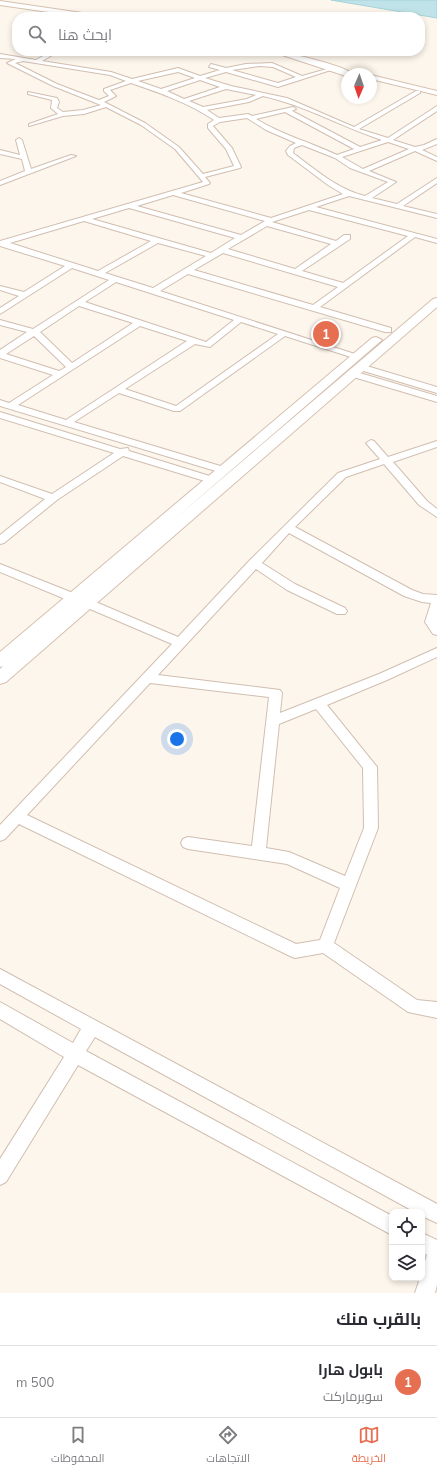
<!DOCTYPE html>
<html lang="ar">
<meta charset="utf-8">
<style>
:root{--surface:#fff;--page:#f7f7f7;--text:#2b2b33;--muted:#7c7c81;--line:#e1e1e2;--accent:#e76f51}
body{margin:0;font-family:Mulish,Cairo,sans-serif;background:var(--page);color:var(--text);direction:rtl}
.controls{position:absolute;right:12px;bottom:12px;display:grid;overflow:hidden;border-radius:8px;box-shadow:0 2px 6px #0003}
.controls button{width:36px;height:36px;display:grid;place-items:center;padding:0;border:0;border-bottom:1px solid var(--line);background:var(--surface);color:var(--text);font:20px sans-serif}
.compass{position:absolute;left:341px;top:68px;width:36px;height:36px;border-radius:50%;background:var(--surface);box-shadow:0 2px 6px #0003;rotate:182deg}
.you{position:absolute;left:177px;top:739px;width:14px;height:14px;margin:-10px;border:3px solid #fff;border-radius:50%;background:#1a73e8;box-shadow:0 0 0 6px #1a73e833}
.badge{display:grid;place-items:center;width:26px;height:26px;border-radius:50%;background:var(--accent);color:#fff;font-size:13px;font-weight:700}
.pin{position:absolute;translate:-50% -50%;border:2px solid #fff;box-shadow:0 1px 4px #0006}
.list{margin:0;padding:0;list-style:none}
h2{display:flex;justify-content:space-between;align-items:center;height:52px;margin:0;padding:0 16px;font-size:17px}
h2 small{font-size:13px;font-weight:400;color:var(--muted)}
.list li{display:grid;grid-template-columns:26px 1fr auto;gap:12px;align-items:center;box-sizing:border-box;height:72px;padding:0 16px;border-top:1px solid var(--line)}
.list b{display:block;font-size:15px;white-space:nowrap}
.list p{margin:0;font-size:13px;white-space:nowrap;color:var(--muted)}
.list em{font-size:13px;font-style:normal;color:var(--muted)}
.icon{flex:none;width:22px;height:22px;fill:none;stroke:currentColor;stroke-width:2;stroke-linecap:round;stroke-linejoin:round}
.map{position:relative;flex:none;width:437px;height:1293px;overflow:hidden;direction:ltr}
.search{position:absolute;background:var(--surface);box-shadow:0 2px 6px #0003;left:12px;right:12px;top:12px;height:44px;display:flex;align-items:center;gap:10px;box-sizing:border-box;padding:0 14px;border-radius:16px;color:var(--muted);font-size:15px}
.sheet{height:124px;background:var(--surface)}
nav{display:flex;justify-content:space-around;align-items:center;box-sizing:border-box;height:56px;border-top:1px solid var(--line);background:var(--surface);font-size:11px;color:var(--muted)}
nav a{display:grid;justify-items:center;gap:2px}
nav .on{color:var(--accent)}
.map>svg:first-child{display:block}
</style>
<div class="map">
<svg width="437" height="1293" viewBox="0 0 437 1293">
<rect width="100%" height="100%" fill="#fdf6ec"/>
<path fill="#bfe3e8" stroke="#a5d3da" d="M331,0H437V18Z"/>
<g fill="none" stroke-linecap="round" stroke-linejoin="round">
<defs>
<g id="minor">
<path d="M52,51H59L42,61L111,72L132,79L178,68L200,76L220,70L209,67L211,64L226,68L246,64L272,63L302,76L334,67V69L278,87L226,72L205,78L231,86L287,98L354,127L416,91H420V93L359,129L388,138L437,106V111L393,140L415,147L424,145L437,139V144L422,150L437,157V161L415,151L369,171L396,182L372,198L397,204L437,178V183L403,206L437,214V218L349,196L316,207L437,239V243L415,237L320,307L391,328V332H385L188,274L160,291L361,356L357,359L354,358L285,336L180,411H174L119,393L74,422L227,468L228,470L227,472H219L0,406V400L9,403L53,375L0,358V350L27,332L0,325V320L33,329L109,280L72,268L0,314V308L19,296L0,290V286L24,292L65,266L0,246V241L203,182L175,149L141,125L106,107L84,114L63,116L29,126V124L58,114L51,108L52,100L28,94V92L57,98L59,102L57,108L63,112L83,110L101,105L53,86L7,63L16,59L0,58V54L36,60ZM23,61L110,75L126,81L104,89V91L109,96L99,100L57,84L15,63ZM260,66L273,67L296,77L278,83L232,70ZM178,72L195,78L161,89L138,81ZM200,80L220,87L184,99L167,91ZM131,83C160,93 189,103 214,120L208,124V128L226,149L234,166L203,174L179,147L145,123L104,102L116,96L110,90ZM226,89L256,95L247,99L203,107L189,101ZM263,96C304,105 342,127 382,140L360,147L292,111L296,109L293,107L252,116L248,114L219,118L207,110L249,102ZM285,112L354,149L337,155C310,142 282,135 256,119ZM247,118L266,130L296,143L290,146L286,151L288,155L328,185L343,194L271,218L181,193L209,184L210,183L205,177L240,168L241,167L232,148L213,126L220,122ZM388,142L409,149L363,169L342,157ZM302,145L335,158L350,168L388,182L365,196C337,189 316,170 293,153L294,148ZM173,195L265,221L241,235L137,206ZM129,208L235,238L211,253L92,219ZM309,210L408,236L343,283L302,271L350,239V235H344L336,241L272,222ZM84,221L151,241L98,271L10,243ZM267,226L331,244L295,269L228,249ZM158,243L206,256L153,288L105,273ZM223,253L338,287L313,305L194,270ZM116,282L234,320L206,342L85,302ZM79,306L133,323L72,363L40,332ZM241,322L278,334L176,406L125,389L195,344L210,347ZM140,326L187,341L66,420L18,405ZM34,336L66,367L59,371L6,354Z"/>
<path d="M151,51H178L163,55Z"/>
<path d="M19,138L22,140L31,169L71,155L76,156L0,185V181L25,171L22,159L0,154V150L20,155L16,140Z"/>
<path d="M360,364L437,387V393L357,369V365Z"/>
<path d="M353,371L437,396V402L350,376L349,374Z"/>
<path d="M0,412L120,449L128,448L129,451L216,478L217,480L212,483L208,482L123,456L57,500L4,543L0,544V535L45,499L0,482V476L52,494L114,453L0,418Z"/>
<path d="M371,440L374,441L388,457L437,441V447L393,462L427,501L437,509V517L419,505L384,464L346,477L295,527L412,590L423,594L437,595V635L433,634L425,622L431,603L422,602L404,596L289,533L262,563L295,584L345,608L347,611L345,614H337L287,590L256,569L158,675L280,690L282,693L280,713L379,674L437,648V657L387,680L327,705L377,767L378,828L334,943L417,1000L437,1002V1018L408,1012L323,953L295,958L290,956L19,824L5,839L0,841V825L172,644L83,606L81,603L83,600H91L178,637L250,560L338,473L380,459L366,443ZM150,683L269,697L252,846L188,837L183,839L181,843L183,847L188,849L287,864L340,888L320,940L296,944L27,815ZM316,709L363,768L364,828L345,876L289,852L266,848L279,724Z"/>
<path d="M0,564L78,595L80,598L78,601H70L0,572Z"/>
<path d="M0,969L437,1204V1223L422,1216V1212H415L95,1037L86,1051L392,1216V1235L78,1065L6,1182L0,1185V1159L64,1057L0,1019V1002L73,1043L81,1029L0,984Z"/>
<path d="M422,1233L437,1240V1285L435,1293H415L420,1278H422V1271L427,1255L422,1252Z"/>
</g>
<g id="secondary">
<path d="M0,1L96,15L99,17H83L0,5Z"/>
<path d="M270,51C284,51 343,65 353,74L346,76Z"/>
<path d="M371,75L437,91V95L371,79Z"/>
<path d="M437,298V307L6,682L0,684V669L3,666L0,667V652L372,338L376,337L382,340L171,522L433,299Z"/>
</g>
</defs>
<use href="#minor" stroke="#d1beb0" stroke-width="2"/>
<use href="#secondary" stroke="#d6c0b0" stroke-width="2"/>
<use href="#minor" fill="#fff" fill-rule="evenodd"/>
<use href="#secondary" fill="#fff" fill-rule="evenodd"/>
</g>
</svg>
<div class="controls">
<button><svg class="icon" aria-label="locate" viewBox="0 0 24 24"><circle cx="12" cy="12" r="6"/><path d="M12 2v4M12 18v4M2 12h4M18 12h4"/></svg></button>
<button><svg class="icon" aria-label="layers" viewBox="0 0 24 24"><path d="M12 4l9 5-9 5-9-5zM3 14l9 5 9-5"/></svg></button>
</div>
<svg class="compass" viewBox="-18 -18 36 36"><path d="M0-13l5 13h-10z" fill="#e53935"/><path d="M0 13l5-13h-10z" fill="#7c7c81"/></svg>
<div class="you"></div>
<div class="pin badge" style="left:326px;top:334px">1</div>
<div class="search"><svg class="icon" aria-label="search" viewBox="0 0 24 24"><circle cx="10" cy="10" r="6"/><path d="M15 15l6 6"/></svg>ابحث هنا</div>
</div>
<section class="sheet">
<h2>بالقرب منك<small></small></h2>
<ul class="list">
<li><span class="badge">1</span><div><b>بابول هارا</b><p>سوبرماركت</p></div><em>500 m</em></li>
</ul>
</section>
<nav>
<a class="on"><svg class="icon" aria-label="map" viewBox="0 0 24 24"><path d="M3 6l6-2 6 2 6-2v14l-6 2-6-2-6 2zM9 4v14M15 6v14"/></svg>الخريطة</a>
<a><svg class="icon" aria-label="directions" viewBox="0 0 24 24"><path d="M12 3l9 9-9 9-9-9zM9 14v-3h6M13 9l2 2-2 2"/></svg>الاتجاهات</a>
<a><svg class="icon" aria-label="saved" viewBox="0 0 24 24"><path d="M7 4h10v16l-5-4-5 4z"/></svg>المحفوظات</a>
</nav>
